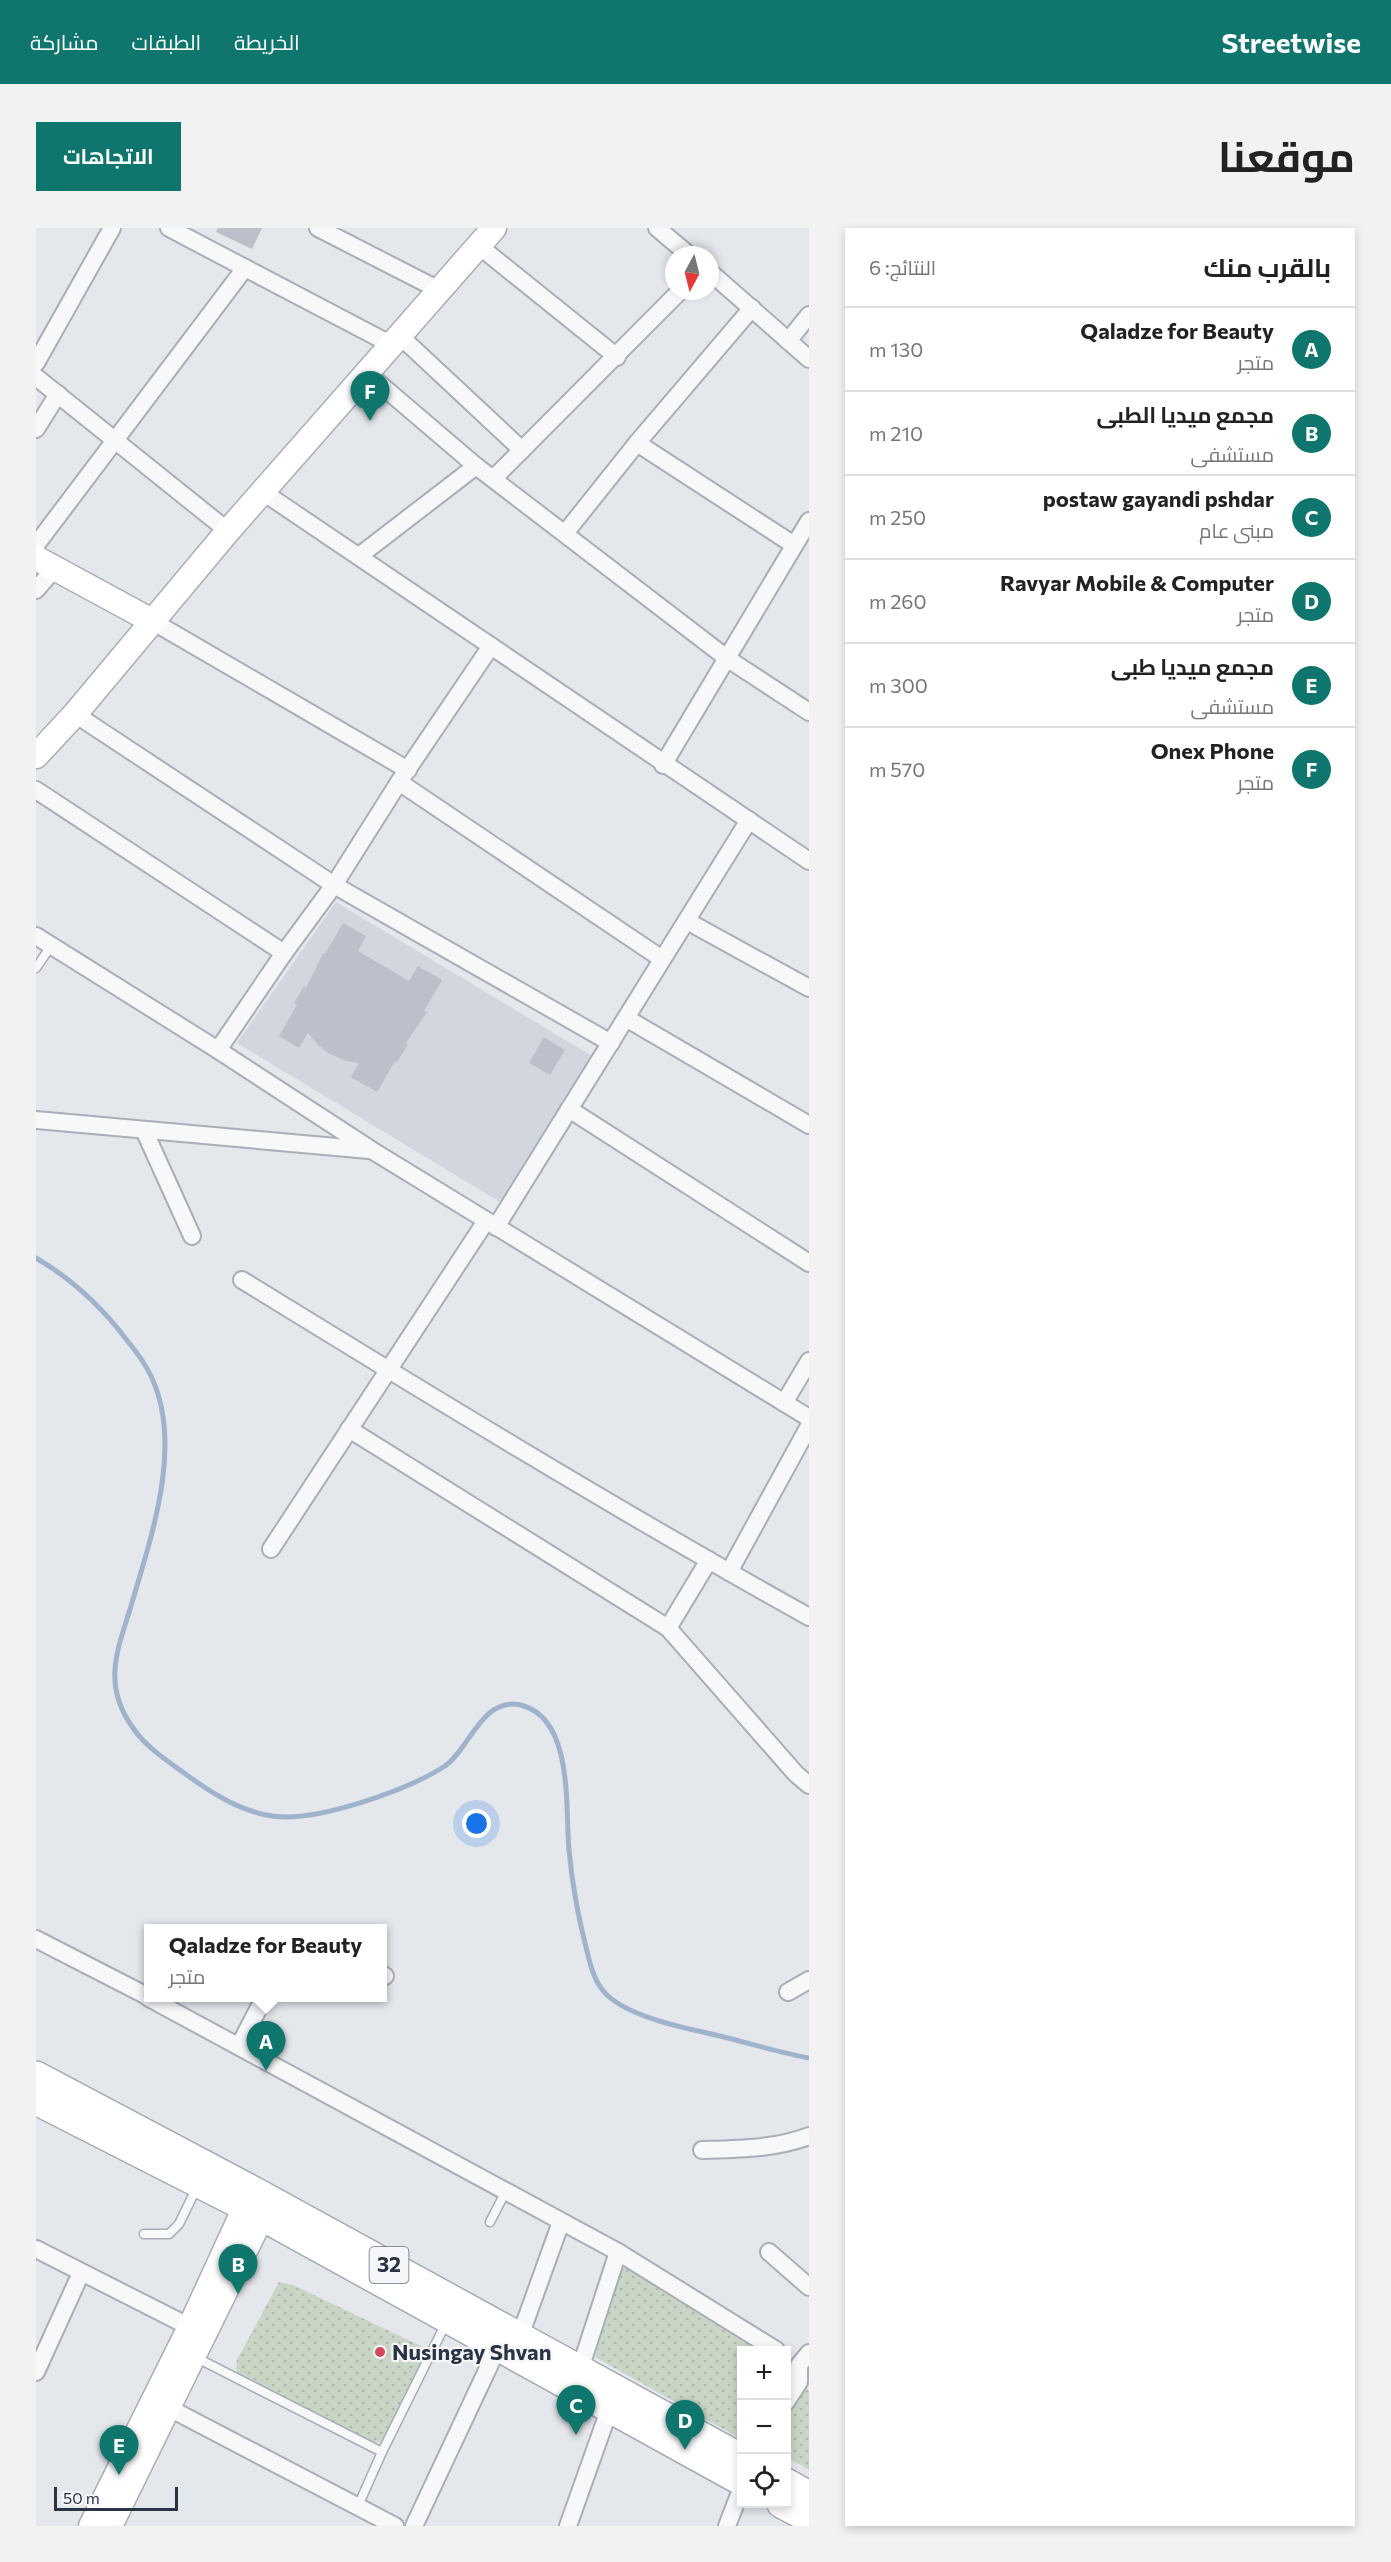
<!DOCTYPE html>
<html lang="ar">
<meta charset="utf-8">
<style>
:root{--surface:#fff;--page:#f2f2f2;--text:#222;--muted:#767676;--line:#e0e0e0;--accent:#0f766e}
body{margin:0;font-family:Commissioner,Cairo,sans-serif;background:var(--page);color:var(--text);direction:rtl}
.controls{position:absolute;right:18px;bottom:18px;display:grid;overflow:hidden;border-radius:0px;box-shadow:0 3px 9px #0003}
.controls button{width:54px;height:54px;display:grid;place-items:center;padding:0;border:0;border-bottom:2px solid var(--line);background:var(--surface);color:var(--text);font:30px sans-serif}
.compass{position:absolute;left:629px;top:18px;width:54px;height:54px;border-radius:50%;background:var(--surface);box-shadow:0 3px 9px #0003;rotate:187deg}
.scale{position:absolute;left:18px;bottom:15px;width:124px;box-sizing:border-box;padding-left:6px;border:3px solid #2b3445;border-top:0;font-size:16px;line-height:21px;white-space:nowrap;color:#2b3445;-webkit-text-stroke:4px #f4f6f9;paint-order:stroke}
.you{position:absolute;left:441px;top:1596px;width:21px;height:21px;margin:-15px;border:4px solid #fff;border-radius:50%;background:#1a73e8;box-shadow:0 0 0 9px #1a73e833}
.badge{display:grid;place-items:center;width:39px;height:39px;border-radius:50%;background:var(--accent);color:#fff;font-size:20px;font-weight:700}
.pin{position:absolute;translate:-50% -50px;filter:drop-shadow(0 2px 3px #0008)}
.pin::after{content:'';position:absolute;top:32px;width:21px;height:18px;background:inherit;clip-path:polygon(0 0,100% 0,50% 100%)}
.popup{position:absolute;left:108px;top:1696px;width:243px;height:78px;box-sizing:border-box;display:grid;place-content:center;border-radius:0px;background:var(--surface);filter:drop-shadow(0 2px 4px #0005);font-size:20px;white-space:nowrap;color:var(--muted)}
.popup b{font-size:22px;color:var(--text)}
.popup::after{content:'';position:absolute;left:50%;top:100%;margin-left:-12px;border:12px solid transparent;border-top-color:var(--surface)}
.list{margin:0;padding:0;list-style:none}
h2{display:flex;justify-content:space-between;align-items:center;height:78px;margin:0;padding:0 24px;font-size:26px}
h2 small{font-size:20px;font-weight:400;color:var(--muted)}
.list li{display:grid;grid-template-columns:39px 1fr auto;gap:18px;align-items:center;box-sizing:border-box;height:84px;padding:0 24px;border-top:2px solid var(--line)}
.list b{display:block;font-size:22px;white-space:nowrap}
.list p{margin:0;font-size:20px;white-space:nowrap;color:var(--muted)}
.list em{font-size:20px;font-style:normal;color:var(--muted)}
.icon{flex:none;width:33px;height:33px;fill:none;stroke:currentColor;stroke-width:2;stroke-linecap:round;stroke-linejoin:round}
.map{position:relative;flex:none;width:773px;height:2298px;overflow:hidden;direction:ltr;border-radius:0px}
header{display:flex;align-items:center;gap:36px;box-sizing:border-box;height:84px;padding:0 30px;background:var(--accent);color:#fff}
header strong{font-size:28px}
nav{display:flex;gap:33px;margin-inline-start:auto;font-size:21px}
.intro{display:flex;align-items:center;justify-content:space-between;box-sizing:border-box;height:144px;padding:0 36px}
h1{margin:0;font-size:42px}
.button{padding:15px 27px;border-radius:0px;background:var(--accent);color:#fff;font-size:21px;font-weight:700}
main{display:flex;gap:36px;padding:0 36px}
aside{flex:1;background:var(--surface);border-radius:0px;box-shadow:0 3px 9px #0003}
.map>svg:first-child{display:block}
</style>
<header>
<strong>Streetwise</strong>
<nav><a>الخريطة</a><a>الطبقات</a><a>مشاركة</a></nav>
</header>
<div class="intro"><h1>موقعنا</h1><a class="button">الاتجاهات</a></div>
<main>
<aside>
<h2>بالقرب منك<small>النتائج: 6</small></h2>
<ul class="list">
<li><span class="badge">A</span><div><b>Qaladze for Beauty</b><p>متجر</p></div><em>130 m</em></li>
<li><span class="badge">B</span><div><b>مجمع میدیا الطبی</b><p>مستشفى</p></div><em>210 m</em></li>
<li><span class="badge">C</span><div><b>postaw gayandi pshdar</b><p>مبنى عام</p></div><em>250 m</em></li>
<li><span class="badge">D</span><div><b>Ravyar Mobile &amp; Computer</b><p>متجر</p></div><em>260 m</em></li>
<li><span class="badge">E</span><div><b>مجمع میدیا طبی</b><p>مستشفى</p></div><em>300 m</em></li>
<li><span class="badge">F</span><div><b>Onex Phone</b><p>متجر</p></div><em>570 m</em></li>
</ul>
</aside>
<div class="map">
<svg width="773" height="2298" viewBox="0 0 773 2298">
<defs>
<pattern id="park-dots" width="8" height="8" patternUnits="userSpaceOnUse" patternTransform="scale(1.5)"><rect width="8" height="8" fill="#c9d6c5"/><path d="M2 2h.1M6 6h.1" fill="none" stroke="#adb8ab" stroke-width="1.8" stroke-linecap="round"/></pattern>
</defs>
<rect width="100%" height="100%" fill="#e4e7ec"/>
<path fill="#d2d6de" d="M300,674L556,828L464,974L201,815Z"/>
<g fill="url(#park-dots)">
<path d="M586,2036L723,2122H706L705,2211L559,2129Z"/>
<path d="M243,2054L257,2057L389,2120L391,2125L346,2214H335L202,2147L200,2140L201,2132Z"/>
<path d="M768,2160L773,2163V2242L751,2229L750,2188Z"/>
</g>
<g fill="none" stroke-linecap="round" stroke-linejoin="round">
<path stroke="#9fb4cc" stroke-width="5" d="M0,1030C36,1051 65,1078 90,1111C99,1122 109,1135 115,1148C148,1217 115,1309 95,1378C81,1423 66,1457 97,1500C109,1518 130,1532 148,1545C174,1564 203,1583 236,1588C279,1595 372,1562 409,1538C434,1521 447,1465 488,1478C538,1494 529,1582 533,1622C536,1655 542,1688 550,1719C554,1736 558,1755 571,1767C598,1792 657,1801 692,1810C719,1817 746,1825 773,1830"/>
</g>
<g fill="#bbc0ca">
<path d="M182,0H226L216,21L180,4Z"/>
<path d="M307,695L330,708L322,723L373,753L382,738L406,752L388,783L391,784L370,815L372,816L361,834L359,833L341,864L315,849L323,835L310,833L294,826L283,818L272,805L263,820L243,808L261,777L258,775L268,758L270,760L287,725L289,726Z"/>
<path d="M508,809L529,822L514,847L493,835Z"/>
</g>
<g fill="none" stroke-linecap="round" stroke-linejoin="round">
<defs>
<g id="lane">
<path d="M0,740L15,718"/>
<path d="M454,1994L470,1963"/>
<path d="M108,2006H133L143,1996L161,1959"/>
<path d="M159,2129L346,2224"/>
<path d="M322,2278L346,2224L410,2095"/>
</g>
<g id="street">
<path d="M133,0L356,117"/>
<path d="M282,0L405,63"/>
<path d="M621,0L653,27"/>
<path d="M443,18L581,129"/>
<path d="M674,44L773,131"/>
<path d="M364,108L486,222"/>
<path d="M752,113L773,87"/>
<path d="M0,135L76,0"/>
<path d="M331,145L440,238L692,431L773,484"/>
<path d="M0,149L192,303"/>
<path d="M0,201L22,166"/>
<path d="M601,215L758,317"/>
<path d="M458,250L644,63"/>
<path d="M227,264L773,633"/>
<path d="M530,304L601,215L716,80"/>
<path d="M0,317L209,40"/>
<path d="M323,328L440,238"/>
<path d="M0,362L19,340"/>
<path d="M116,393L372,542"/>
<path d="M39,486L298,657L575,815"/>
<path d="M627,537L773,293"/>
<path d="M363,554L626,731"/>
<path d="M0,562L248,725"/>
<path d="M651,693L773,760"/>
<path d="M0,708L182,822L337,923L773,1190"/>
<path d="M590,790L773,897"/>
<path d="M182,822L248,725L298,657L363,554L455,418"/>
<path d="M533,881L773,1035"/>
<path d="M0,892L333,922"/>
<path d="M108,902L156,1008"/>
<path d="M460,999L713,592"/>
<path d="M206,1052C393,1167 581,1282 773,1389"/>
<path d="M748,1175L773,1133"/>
<path d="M313,1201L632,1400L760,1546L773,1557"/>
<path d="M235,1321L450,993"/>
<path d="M693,1344L773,1198"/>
<path d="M632,1400L673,1332"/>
<path d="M0,1711L113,1769"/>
<path d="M347,1747L349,1748"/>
<path d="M752,1764L773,1752"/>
<path d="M113,1770L582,2024L740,2122"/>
<path d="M203,1818L228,1770"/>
<path d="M666,1922C703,1921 738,1921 773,1908"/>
<path d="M0,2021L154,2099"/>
<path d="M733,2024L773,2059"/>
<path d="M484,2108L525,1994"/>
<path d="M544,2141L582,2024"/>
<path d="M0,2144L45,2045"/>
<path d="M750,2174L763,2154V2137L773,2125"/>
<path d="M133,2180L359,2298"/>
<path d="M378,2298L462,2119"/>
<path d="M532,2298L576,2174"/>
<path d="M691,2298L706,2259"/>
</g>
<g id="secondary">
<path d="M0,330L116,393"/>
<path d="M0,528L39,486L192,303L458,0"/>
<path d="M55,2298L154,2099L217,1962"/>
<path d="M74,2298L234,1972"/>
</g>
<g id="primary">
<path d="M0,1847L217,1962L706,2230"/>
<path d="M0,1873L208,1979L706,2254"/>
<path d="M750,2254L773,2267"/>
<path d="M745,2276L773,2291"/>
</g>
</defs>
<use href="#lane" stroke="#a9aeb7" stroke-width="11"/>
<use href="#street" stroke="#a9aeb7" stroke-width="20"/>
<use href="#secondary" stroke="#a9aeb7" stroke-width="27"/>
<use href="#primary" stroke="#a3abb8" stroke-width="30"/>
<use href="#lane" stroke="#f7f8fa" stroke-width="8"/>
<use href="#street" stroke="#f7f8fa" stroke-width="16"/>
<use href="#secondary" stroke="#fff" stroke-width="24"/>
<use href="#primary" stroke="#fff" stroke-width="27"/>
</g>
<circle fill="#d1495b" stroke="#f4f6f9" stroke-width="2" cx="344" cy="2124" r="6"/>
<g text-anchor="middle" stroke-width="4.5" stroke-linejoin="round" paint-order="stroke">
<rect fill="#f4f6f9" stroke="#676e7b" stroke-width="1.5" x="333.5" y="2019" width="39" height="36" rx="4.5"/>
<g font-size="21" font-weight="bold" fill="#2b3445">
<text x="353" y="2044">32</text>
</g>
<g font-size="22" font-weight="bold" fill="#2b3445" stroke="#f4f6f9" text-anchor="start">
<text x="356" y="2132">Nusingay Shvan</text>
</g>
</g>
</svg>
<div class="controls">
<button>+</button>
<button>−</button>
<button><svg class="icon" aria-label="locate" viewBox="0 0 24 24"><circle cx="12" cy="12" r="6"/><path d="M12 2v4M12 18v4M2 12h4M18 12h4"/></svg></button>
</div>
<svg class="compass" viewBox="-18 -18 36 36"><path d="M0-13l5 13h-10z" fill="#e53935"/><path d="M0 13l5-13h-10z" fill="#767676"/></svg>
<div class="scale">50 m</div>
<div class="you"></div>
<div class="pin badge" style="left:230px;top:1843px">A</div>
<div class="popup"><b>Qaladze for Beauty</b>متجر</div>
<div class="pin badge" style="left:202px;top:2066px">B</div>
<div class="pin badge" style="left:540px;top:2207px">C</div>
<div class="pin badge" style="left:649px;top:2222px">D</div>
<div class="pin badge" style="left:83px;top:2247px">E</div>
<div class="pin badge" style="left:334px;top:193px">F</div>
</div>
</main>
